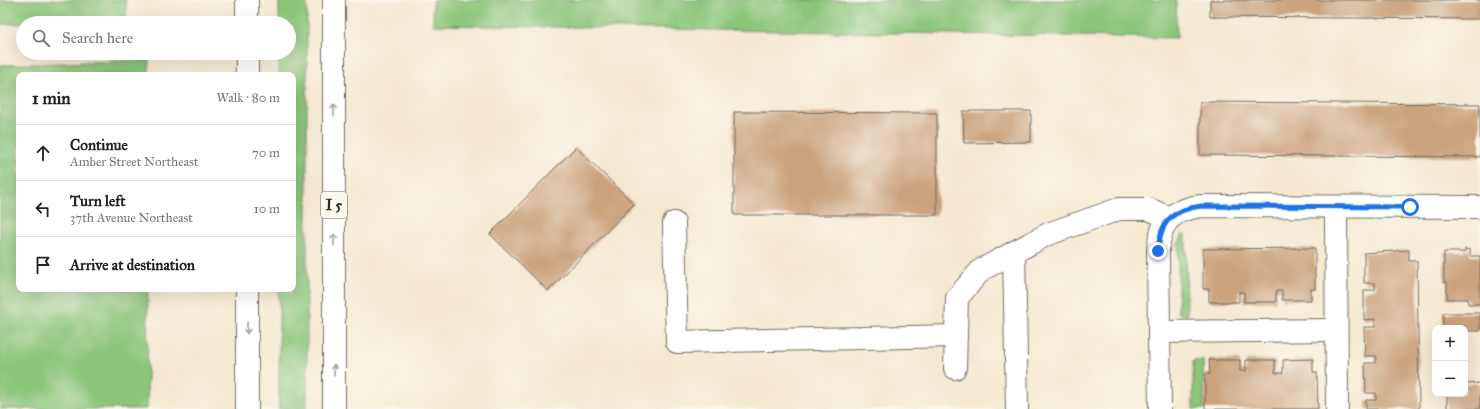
<!DOCTYPE html>
<meta charset="utf-8">
<style>
:root{--surface:#fff;--page:#f2f2f2;--text:#202124;--muted:#757577;--line:#e0e0e0}
body{margin:0;font-family:"IM FELL Great Primer",serif;background:var(--page);color:var(--text)}
.controls{position:absolute;right:12px;bottom:12px;display:grid;overflow:hidden;border-radius:8px;box-shadow:0 4px 16px #0002}
.controls button{width:36px;height:36px;display:grid;place-items:center;padding:0;border:0;border-bottom:1px solid var(--line);background:var(--surface);color:var(--text);font:20px sans-serif}
.stop{position:absolute;width:12px;height:12px;margin:-9px;border:3px solid #1a73e8;border-radius:50%;background:#fff}
.stop.end{background:#1a73e8;border-color:#fff;box-shadow:0 1px 4px #0008}
.list{margin:0;padding:0;list-style:none}
h2{display:flex;justify-content:space-between;align-items:center;height:52px;margin:0;padding:0 16px;font-size:17px}
h2 small{font-size:13px;font-weight:400;color:var(--muted)}
.list li{display:grid;grid-template-columns:26px 1fr auto;gap:12px;align-items:center;box-sizing:border-box;height:56px;padding:0 16px;border-top:1px solid var(--line)}
.list b{display:block;font-size:15px;white-space:nowrap}
.list p{margin:0;font-size:13px;white-space:nowrap;color:var(--muted)}
.list em{font-size:13px;font-style:normal;color:var(--muted)}
.icon{flex:none;width:22px;height:22px;fill:none;stroke:currentColor;stroke-width:2;stroke-linecap:round;stroke-linejoin:round}
.map{position:relative;flex:none;width:1480px;height:409px;overflow:hidden}
.search{position:absolute;background:var(--surface);box-shadow:0 4px 16px #0002;left:16px;top:16px;width:280px;height:44px;display:flex;align-items:center;gap:10px;box-sizing:border-box;padding:0 14px;border-radius:22px;color:var(--muted);font-size:15px}
.panel{position:absolute;background:var(--surface);box-shadow:0 4px 16px #0002;left:16px;top:72px;width:280px;height:220px;border-radius:8px}
.map>svg:first-child{display:block}
</style>
<div class="map">
<svg width="1480" height="409" viewBox="0 0 1480 409">
<rect width="100%" height="100%" fill="#fbf7ec"/>
<filter id="ink" filterUnits="userSpaceOnUse"><feTurbulence type="fractalNoise" baseFrequency=".025" numOctaves="2"/><feDisplacementMap in="SourceGraphic" scale="8" xChannelSelector="R" yChannelSelector="G"/><feConvolveMatrix kernelMatrix="1 2 1 2 8 2 1 2 1" color-interpolation-filters="sRGB"/></filter>
<filter id="wash" filterUnits="userSpaceOnUse"><feTurbulence type="fractalNoise" baseFrequency=".012" numOctaves="4" result="noise"/><feDisplacementMap in="SourceGraphic" scale="16" xChannelSelector="R" yChannelSelector="G"/><feGaussianBlur stdDeviation="0.9" result="paint"/><feColorMatrix in="noise" values="0 0 0 0 0 0 0 0 0 0 0 0 0 0 0 0 0 1.4 0 .05"/><feComposite in="paint" operator="in"/></filter>
<g filter="url(#wash)">
<rect width="100%" height="100%" fill="#f4e8d0"/>
<g fill="#8ac57a" stroke="#5a7852">
<path d="M0,0H126V23L0,24Z"/>
<path d="M279,0H307V409H279V289H293V75H279V53H289V23H279Z"/>
<path d="M433,0H1176L1177,38L433,25Z"/>
<path d="M149,60V75H19V289H148L147,409H0V65Z"/>
<path d="M1183,234L1186,236L1187,316L1178,313V245Z"/>
<path d="M1203,360L1204,409H1193V361Z"/>
</g>
<g id="blocks">
<g fill="#caa27d">
<path d="M1210,0H1480V19L1210,17Z"/>
<path d="M1200,102L1480,104V157L1200,155Z"/>
<path d="M963,111H1031V142L964,143Z"/>
<path d="M734,112L937,113V215H734Z"/>
<path d="M576,147L634,204L548,291L490,234Z"/>
<path d="M1315,248V289H1311V300H1282V291H1276V302H1244V292H1239V302H1209V289H1203V249Z"/>
<path d="M1465,249L1470,250V256H1480V304H1468V299H1447V282H1444V252H1465Z"/>
<path d="M1409,250V261H1417L1419,409H1366V400H1376V393H1366L1365,363H1376V356H1365L1364,327H1375V319L1364,320V290H1375V283H1364V253Z"/>
<path d="M1443,313H1480V331H1465V328H1443Z"/>
<path d="M1313,359V372H1317L1318,409H1205V374H1210L1209,360H1240V371H1246V360H1275V373H1283V360Z"/>
<path d="M1480,383V409H1447V394H1465V384Z"/>
</g>
</g>
</g>
<g filter="url(#ink)">
<use href="#blocks" fill-opacity="0" stroke="#716d65" stroke-width="1"/>
<g fill="none" stroke-linecap="round" stroke-linejoin="round">
<defs>
<g id="minor">
<path d="M1336,207L1337,409"/>
<path d="M674,223L677,342L956,336"/>
<path d="M1014,252L1017,409"/>
<path d="M1159,332L1336,330"/>
<path d="M955,368L957,298L981,270L1048,234L1119,209H1149L1169,218"/>
<path d="M1160,409L1158,251C1160,221 1172,210 1201,206L1480,207"/>
</g>
<g id="highway">
<path d="M247,0V23"/>
<path d="M334,0V409"/>
<path d="M247,53V75"/>
<path d="M247,289V409"/>
</g>
</defs>
<use href="#minor" stroke="#716d65" stroke-width="24"/>
<use href="#highway" stroke="#716d65" stroke-width="24"/>
<use href="#minor" stroke="#fff" stroke-width="22"/>
<use href="#highway" stroke="#fff" stroke-width="22"/>
</g>
<defs><path id="oneway-shaft" d="M-6 0H5M1.5-3L5.5 0L1.5 3" fill="none" stroke-width="1.6" stroke-linecap="round" stroke-linejoin="round"/></defs>
<g stroke="#a0a0a0">
<use href="#oneway-shaft" transform="translate(334 110) rotate(-90)"/>
<use href="#oneway-shaft" transform="translate(334 240) rotate(-90)"/>
<use href="#oneway-shaft" transform="translate(247 328) rotate(90)"/>
<use href="#oneway-shaft" transform="translate(334 370) rotate(-90)"/>
</g>
</g>
<g fill="none" stroke-linecap="round" stroke-linejoin="round" filter="url(#ink)">
<path stroke="#1a73e8" stroke-width="5" d="M1158,251C1160,221 1172,210 1201,206L1410,207"/>
</g>
<g text-anchor="middle" stroke-width="3.5" stroke-linejoin="round" paint-order="stroke">
<rect fill="#fbf7ec" stroke="#696865" stroke-width="1" x="321" y="192" width="26" height="26" rx="3"/>
<g font-size="15" font-weight="bold" fill="#2b2b2b">
<text x="334" y="210">I 5</text>
</g>
</g>
</svg>
<div class="controls">
<button>+</button>
<button>−</button>
</div>
<div class="stop" style="left:1410px;top:207px"></div>
<div class="stop end" style="left:1158px;top:251px"></div>
<div class="search"><svg class="icon" aria-label="search" viewBox="0 0 24 24"><circle cx="10" cy="10" r="6"/><path d="M15 15l6 6"/></svg>Search here</div>
<section class="panel">
<h2>1 min<small>Walk · 80 m</small></h2>
<ul class="list">
<li><svg class="icon" aria-label="ahead" viewBox="0 0 24 24"><path d="M12 20V5M6 11l6-6 6 6"/></svg><div><b>Continue</b><p>Amber Street Northeast</p></div><em>70 m</em></li>
<li><svg class="icon" aria-label="left" viewBox="0 0 24 24"><path d="M17 20v-9H6M10 6l-5 5 5 5"/></svg><div><b>Turn left</b><p>37th Avenue Northeast</p></div><em>10 m</em></li>
<li><svg class="icon" aria-label="arrive" viewBox="0 0 24 24"><path d="M6 21V4h12l-3 4 3 4H6"/></svg><div><b>Arrive at destination</b></div></li>
</ul>
</section>
</div>
